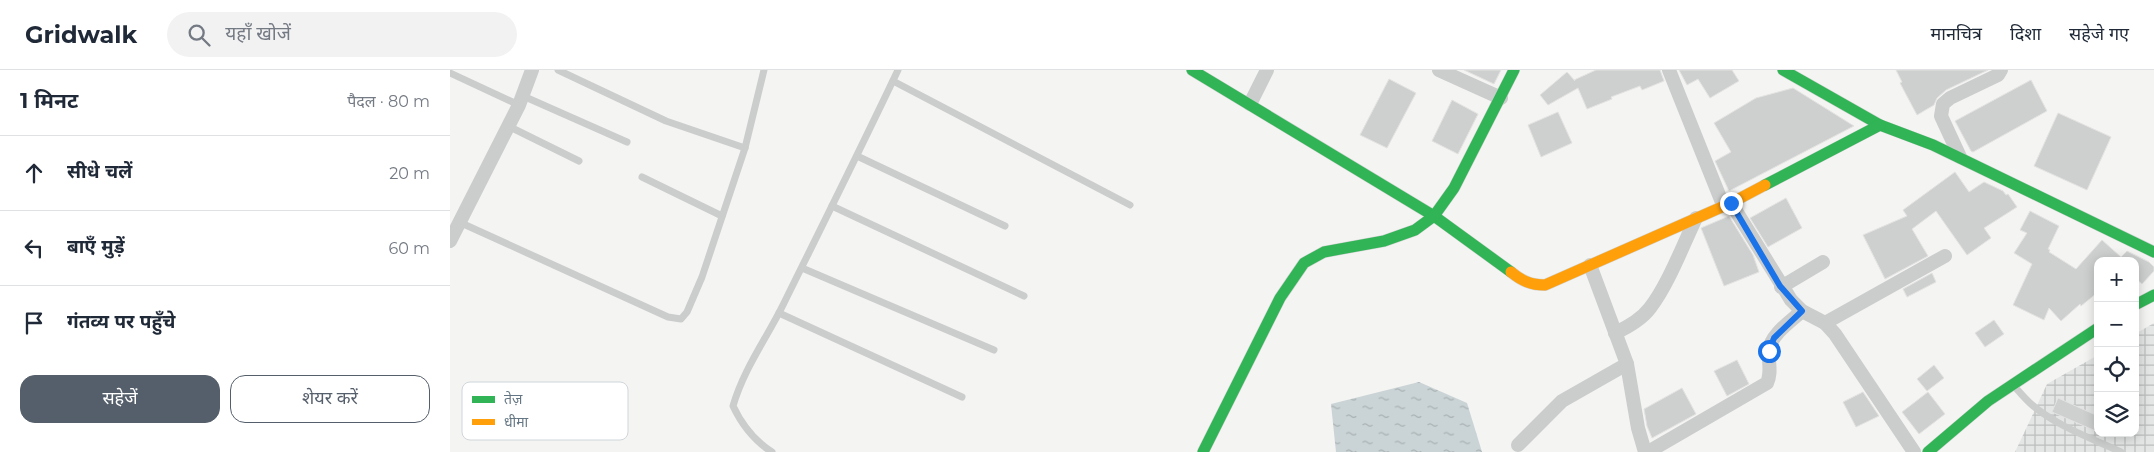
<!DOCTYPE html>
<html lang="hi">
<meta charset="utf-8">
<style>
:root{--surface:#fff;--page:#f2f2f3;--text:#1f2937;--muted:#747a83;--line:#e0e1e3;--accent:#555f6b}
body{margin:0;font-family:Montserrat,"Noto Sans Devanagari",sans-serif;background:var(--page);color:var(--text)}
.controls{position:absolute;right:15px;bottom:15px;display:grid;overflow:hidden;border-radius:10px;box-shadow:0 2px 12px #0003}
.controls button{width:45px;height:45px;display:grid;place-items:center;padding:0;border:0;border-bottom:1px solid var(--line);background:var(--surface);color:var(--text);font:25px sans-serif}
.stop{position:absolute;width:15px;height:15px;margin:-11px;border:4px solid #1a73e8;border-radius:50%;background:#fff}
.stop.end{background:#1a73e8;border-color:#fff;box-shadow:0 1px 5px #0008}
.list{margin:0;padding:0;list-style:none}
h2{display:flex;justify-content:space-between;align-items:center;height:65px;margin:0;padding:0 20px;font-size:21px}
h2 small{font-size:16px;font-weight:400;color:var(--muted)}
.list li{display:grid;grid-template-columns:32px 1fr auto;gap:15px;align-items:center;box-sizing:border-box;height:75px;padding:0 20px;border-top:1px solid var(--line)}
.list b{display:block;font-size:19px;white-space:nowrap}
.list em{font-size:16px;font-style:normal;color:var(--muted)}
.actions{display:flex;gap:10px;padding:15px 20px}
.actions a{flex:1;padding:11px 0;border:1px solid var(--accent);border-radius:15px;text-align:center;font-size:18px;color:var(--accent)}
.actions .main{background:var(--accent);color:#fff}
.icon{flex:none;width:28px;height:28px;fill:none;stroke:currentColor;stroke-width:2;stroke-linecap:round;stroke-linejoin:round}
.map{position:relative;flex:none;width:1704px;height:382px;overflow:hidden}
header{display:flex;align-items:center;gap:30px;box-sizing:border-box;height:70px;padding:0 25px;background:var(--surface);border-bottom:1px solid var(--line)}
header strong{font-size:24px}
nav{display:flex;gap:28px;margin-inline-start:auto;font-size:18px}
.search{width:350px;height:45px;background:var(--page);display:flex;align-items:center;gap:12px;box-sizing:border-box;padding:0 18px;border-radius:28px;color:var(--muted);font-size:19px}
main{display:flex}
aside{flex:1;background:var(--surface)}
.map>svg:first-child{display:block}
</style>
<header>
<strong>Gridwalk</strong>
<div class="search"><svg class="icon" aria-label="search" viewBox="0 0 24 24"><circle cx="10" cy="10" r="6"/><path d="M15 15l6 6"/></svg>यहाँ खोजें</div>
<nav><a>मानचित्र</a><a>दिशा</a><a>सहेजे गए</a></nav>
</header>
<main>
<aside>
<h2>1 मिनट<small>पैदल · 80 m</small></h2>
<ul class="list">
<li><svg class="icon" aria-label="ahead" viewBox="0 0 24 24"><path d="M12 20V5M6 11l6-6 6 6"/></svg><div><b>सीधे चलें</b></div><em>20 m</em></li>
<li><svg class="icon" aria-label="left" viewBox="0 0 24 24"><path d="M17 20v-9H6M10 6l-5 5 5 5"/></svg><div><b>बाएँ मुड़ें</b></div><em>60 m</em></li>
<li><svg class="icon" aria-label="arrive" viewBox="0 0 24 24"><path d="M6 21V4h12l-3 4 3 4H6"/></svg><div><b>गंतव्य पर पहुँचे</b></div></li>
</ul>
<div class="actions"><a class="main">सहेजें</a><a>शेयर करें</a></div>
</aside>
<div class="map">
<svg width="1704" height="382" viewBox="0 0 1704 382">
<defs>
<pattern id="industrial-grid" width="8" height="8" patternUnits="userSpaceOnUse" patternTransform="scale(1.25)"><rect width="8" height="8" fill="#e4e6e5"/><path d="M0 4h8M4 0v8" fill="none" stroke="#bcbfbf"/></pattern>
<pattern id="water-ripples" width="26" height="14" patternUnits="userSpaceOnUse" patternTransform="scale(1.25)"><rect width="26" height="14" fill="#cad3d5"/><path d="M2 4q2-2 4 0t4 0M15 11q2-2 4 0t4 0" fill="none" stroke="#a8b0b2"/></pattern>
</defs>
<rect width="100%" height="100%" fill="#f4f4f2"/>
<path fill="url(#industrial-grid)" d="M1704,253V382H1565L1597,314L1648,285V363H1685V264Z"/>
<path fill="url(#water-ripples)" d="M969,312L1017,333L1032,382H886L881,334Z"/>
<g fill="#cecfcf" stroke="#e3e3e2">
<path d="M1014,0H1051L1044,14Z"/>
<path d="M1146,0H1210L1214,11L1192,20L1190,16L1161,27L1162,29L1137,39L1128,18L1098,35L1090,25L1117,2L1125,11L1124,10Z"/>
<path d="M1229,0H1282L1289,11L1260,28L1248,9L1237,15Z"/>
<path d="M1446,0H1538L1496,20L1487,28L1484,35L1467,45L1450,13L1452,12Z"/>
<path d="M939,9L966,23L937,78L910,65Z"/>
<path d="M1581,10L1597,41L1523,82L1521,81L1505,51Z"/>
<path d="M1343,18L1404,56L1279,121L1265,91L1281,82L1264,53L1306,28Z"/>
<path d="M1002,30L1028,44L1008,84L982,71Z"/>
<path d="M1108,42L1122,73L1091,87L1078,55Z"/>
<path d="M1608,43L1661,67L1637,120L1584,96Z"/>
<path d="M1505,102L1519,122L1534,112L1553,121L1556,125L1558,124L1567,137L1534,158L1541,168L1517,185L1486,141L1462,159L1478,186L1435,209L1413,165L1457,146L1453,140Z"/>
<path d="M1336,128L1352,158L1318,177L1300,148Z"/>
<path d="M1580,141L1609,156L1598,179L1600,180L1599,182L1626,199L1652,170L1671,187L1677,181L1699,192L1704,197V201L1692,214L1685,208V191H1648V222L1631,236L1630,234L1611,251L1599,238L1594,250L1563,235L1582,194L1564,183L1577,163L1570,160Z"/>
<path d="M1279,146L1303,185L1309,202L1274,216L1251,158Z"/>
<path d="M1482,203L1486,212L1457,227L1453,219Z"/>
<path d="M1544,250L1554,264L1535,277L1525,263Z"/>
<path d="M1287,290L1299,314L1277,326L1264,301Z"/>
<path d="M1484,295L1494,308L1477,321L1467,309Z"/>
<path d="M1232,318L1246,344L1202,368L1197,356L1194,339Z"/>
<path d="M1413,322L1429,346L1406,357L1393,332Z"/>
<path d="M1478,322L1495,344L1469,364L1452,342Z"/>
<path d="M1608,328L1648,346V362L1602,342Z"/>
</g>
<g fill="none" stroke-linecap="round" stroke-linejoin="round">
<defs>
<g id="fast">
<path d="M742,0L984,146L1061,202"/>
<path d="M1333,0L1430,55L1483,75L1704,182"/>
<path d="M1315,115L1430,55"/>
<path d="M1685,235L1704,225"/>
<path d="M753,382L830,228L854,193L874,182L934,171L965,160L984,146L1004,118L1064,0"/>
<path d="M1478,382L1538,331L1648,258"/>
</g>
<path id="slow" d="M1061,202C1072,211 1081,215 1095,215L1281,133L1315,115"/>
</defs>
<use href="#fast" stroke="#d0d2d2" stroke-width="12"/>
<use href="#slow" stroke="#d0d2d2" stroke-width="12"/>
<g stroke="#cbcdcd" stroke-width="7">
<path d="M108,0L216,51L295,78"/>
<path d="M0,3L69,35"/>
<path d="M443,11L680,135"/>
<path d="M73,26L177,72"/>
<path d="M58,56L129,91"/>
<path d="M407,86L555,156"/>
<path d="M192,107L272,146"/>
<path d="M382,136L574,226"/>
<path d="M9,152L218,247L231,249L237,242L252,207L295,78L314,0"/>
<path d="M352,198L544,280"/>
<path d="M329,243L512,327"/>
<path d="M1562,314C1568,320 1574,328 1581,334C1606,356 1641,368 1671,382"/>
<path d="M322,382C303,370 292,355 283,336C294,298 317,268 334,233C372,156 411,78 448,0"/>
</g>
<g stroke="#cbcdcd" stroke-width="14">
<path d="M989,0L1051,28"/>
<path d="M1219,0L1273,135"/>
<path d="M800,34L817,0"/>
<path d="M1510,87L1491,46L1493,34L1500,28L1548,5L1551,0"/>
<path d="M1281,133L1341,230L1352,241L1375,253L1385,264L1464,382"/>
<path d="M0,171L69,35L82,0"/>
<path d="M1331,217L1373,192"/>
<path d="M1375,253L1495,186"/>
<path d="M1165,263C1178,257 1191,250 1200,238C1218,215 1233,175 1246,148"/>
<path d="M1177,294L1188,358L1195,382"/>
<path d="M1068,375L1112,331L1177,294L1140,195"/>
<path d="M1198,382L1317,313C1322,302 1318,293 1319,281C1320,265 1341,251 1352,241"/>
</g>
<use href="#fast" stroke="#30b455" stroke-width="11"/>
<use href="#slow" stroke="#ff9f0a" stroke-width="11"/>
</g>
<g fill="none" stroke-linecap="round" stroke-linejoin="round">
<path stroke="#1a73e8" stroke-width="6" d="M1281,133L1330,216L1352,241L1324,268L1319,281"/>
</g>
<rect x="12" y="312" width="166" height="58" rx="8" fill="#fff" stroke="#d0d6da" stroke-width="1"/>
<rect x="22" y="326" width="23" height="7" fill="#30b455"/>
<rect x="22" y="349" width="23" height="6" fill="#ff9f0a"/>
<g font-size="14" fill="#647683">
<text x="54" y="334">तेज़</text>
<text x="54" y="357">धीमा</text>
</g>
</svg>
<div class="controls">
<button>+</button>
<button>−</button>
<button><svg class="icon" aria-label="locate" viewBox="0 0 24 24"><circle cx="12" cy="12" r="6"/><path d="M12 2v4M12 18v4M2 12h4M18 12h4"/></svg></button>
<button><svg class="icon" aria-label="layers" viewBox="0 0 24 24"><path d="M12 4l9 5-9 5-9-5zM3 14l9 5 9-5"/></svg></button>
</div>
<div class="stop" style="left:1319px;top:281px"></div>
<div class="stop end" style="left:1281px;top:133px"></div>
</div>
</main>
